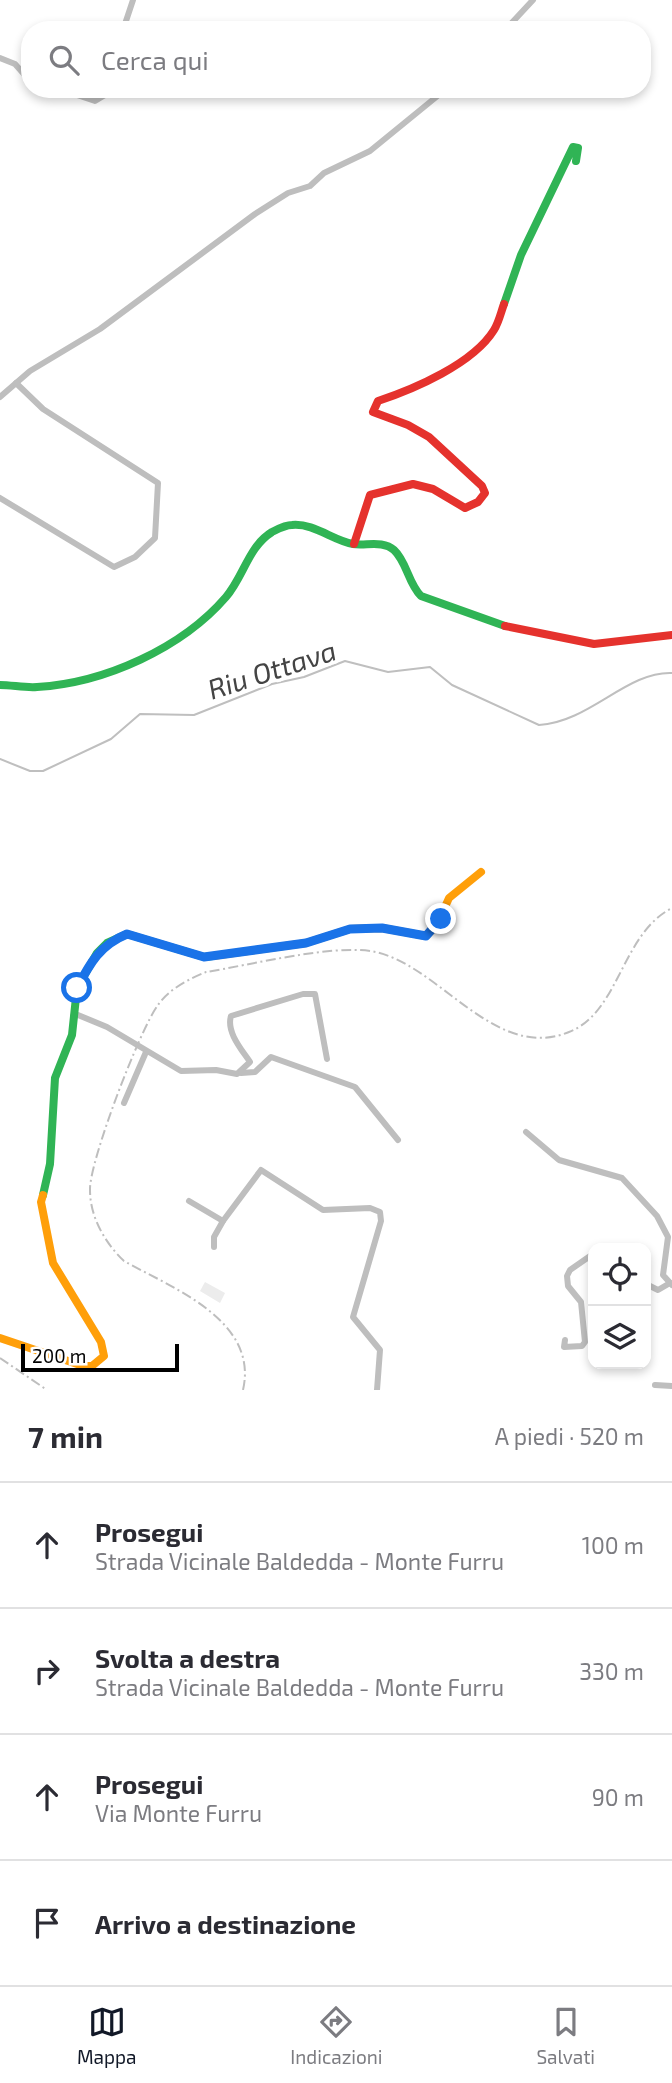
<!DOCTYPE html>
<html lang="it">
<meta charset="utf-8">
<style>
:root{--surface:#fff;--page:#f2f2f3;--text:#2b2b33;--muted:#7c7c81;--line:#e1e1e2;--accent:#111827}
body{margin:0;font-family:"Exo 2",sans-serif;background:var(--page);color:var(--text)}
.controls{position:absolute;right:21px;bottom:21px;display:grid;overflow:hidden;border-radius:14px;box-shadow:0 4px 10px #0003}
.controls button{width:63px;height:63px;display:grid;place-items:center;padding:0;border:0;border-bottom:2px solid var(--line);background:var(--surface);color:var(--text);font:35px sans-serif}
.scale{position:absolute;left:21px;bottom:18px;width:158px;box-sizing:border-box;padding-left:7px;border:4px solid #000;border-top:0;font-size:19px;line-height:24px;white-space:nowrap;color:#000;-webkit-text-stroke:5px #fff;paint-order:stroke}
.stop{position:absolute;width:21px;height:21px;margin:-16px;border:5px solid #1a73e8;border-radius:50%;background:#fff}
.stop.end{background:#1a73e8;border-color:#fff;box-shadow:0 2px 7px #0008}
.list{margin:0;padding:0;list-style:none}
h2{display:flex;justify-content:space-between;align-items:center;height:91px;margin:0;padding:0 28px;font-size:30px}
h2 small{font-size:23px;font-weight:400;color:var(--muted)}
.list li{display:grid;grid-template-columns:46px 1fr auto;gap:21px;align-items:center;box-sizing:border-box;height:126px;padding:0 28px;border-top:2px solid var(--line)}
.list b{display:block;font-size:26px;white-space:nowrap}
.list p{margin:0;font-size:23px;white-space:nowrap;color:var(--muted)}
.list em{font-size:23px;font-style:normal;color:var(--muted)}
.icon{flex:none;width:38px;height:38px;fill:none;stroke:currentColor;stroke-width:2;stroke-linecap:round;stroke-linejoin:round}
.map{position:relative;flex:none;width:672px;height:1390px;overflow:hidden}
.search{position:absolute;background:var(--surface);box-shadow:0 4px 10px #0003;left:21px;right:21px;top:21px;height:77px;display:flex;align-items:center;gap:18px;box-sizing:border-box;padding:0 24px;border-radius:28px;color:var(--muted);font-size:26px}
.sheet{height:595px;background:var(--surface)}
nav{display:flex;justify-content:space-around;align-items:center;box-sizing:border-box;height:98px;border-top:2px solid var(--line);background:var(--surface);font-size:19px;color:var(--muted)}
nav a{display:grid;justify-items:center;gap:4px}
nav .on{color:var(--accent)}
.map>svg:first-child{display:block}
</style>
<div class="map">
<svg width="672" height="1390" viewBox="0 0 672 1390">
<rect width="100%" height="100%" fill="#fff"/>
<path fill="#ececec" d="M205,1282L225,1293L220,1303L200,1291Z"/>
<g fill="none" stroke-linecap="round" stroke-linejoin="round">
<path stroke="#bfbfbf" stroke-width="2" d="M0,759L30,771H43L111,739L140,714L194,715L272,684L304,677L345,661L388,672L430,667L452,685L539,725C590,722 627,671 672,673"/>
<g stroke="#bebebe" stroke-width="6">
<path d="M123,30L133,0"/>
<path d="M505,30L533,0"/>
<path d="M0,58L15,64L30,81"/>
<path d="M59,89L95,101L115,89"/>
<path d="M0,397L30,371L100,329L255,214L288,193L310,186L324,173L370,151L446,89"/>
<path d="M0,498L114,567L135,557L155,538L158,483L43,409L16,383"/>
<path d="M73,1016L78,1015L107,1027L181,1071L216,1070L237,1074L250,1062C242,1050 226,1032 231,1016L303,994H315L327,1059"/>
<path d="M241,1073L255,1072L271,1057L355,1087L398,1140"/>
<path d="M124,1103L146,1052"/>
<path d="M526,1132L559,1160L622,1178L657,1216L668,1237L663,1275L672,1285"/>
<path d="M189,1201L223,1221L261,1170L323,1210L370,1208L380,1212L381,1221L353,1317L380,1350L377,1390"/>
<path d="M214,1247V1237L223,1221"/>
<path d="M646,1284L658,1290L670,1283"/>
<path d="M565,1340L564,1347L582,1346L585,1342L581,1302L568,1286L567,1276L570,1270L593,1254"/>
<path d="M655,1385L672,1386"/>
</g>
<g stroke="#30b455" stroke-width="8">
<path d="M504,304L521,255L573,147L578,148L576,161"/>
<path d="M0,685C12,685 25,688 37,687C105,683 182,648 226,597C244,576 248,547 272,532C278,529 285,525 292,525C314,523 332,540 353,544C366,546 383,540 394,550C407,562 408,583 421,596L505,626"/>
<path d="M43,1195L50,1164L55,1078L72,1035L77,988L97,953L107,943L127,934L204,957L213,956"/>
</g>
<g stroke="#ff9f0a" stroke-width="8">
<path d="M213,956L306,943L350,929L382,928L426,936L437,925L449,898L481,872"/>
<path d="M0,1338L83,1366H92L104,1356L101,1342L53,1263L41,1202L43,1195"/>
</g>
<g stroke="#e5322d" stroke-width="8">
<path d="M354,544L370,495L413,484L433,489L465,508L478,502L485,493L482,486L429,437L408,425L373,412L378,401C414,389 473,364 494,330C499,322 501,312 504,304"/>
<path d="M505,626L594,644L672,635"/>
</g>
<g stroke="#bebebe" stroke-width="2" stroke-dasharray="10 3.5 2 3.5" stroke-linecap="butt">
<path d="M0,1358L47,1390"/>
<path d="M243,1390C259,1320 172,1288 124,1261C105,1243 90,1217 90,1190C89,1162 140,1029 158,1005C169,989 189,979 206,972C250,965 329,945 370,951C438,961 493,1063 569,1032C620,1012 621,934 672,908"/>
</g>
</g>
<g fill="none" stroke-linecap="round" stroke-linejoin="round">
<path stroke="#1a73e8" stroke-width="9" d="M77,988C90,963 100,945 127,934L204,957L306,943L350,929L382,928L426,936L441,919"/>
</g>
<g text-anchor="middle" stroke-width="7" stroke-linejoin="round" paint-order="stroke">
<g font-size="28" font-style="italic" fill="#444" stroke="#fff">
<text transform="translate(272 670) rotate(-18)" y="10">Riu Ottava</text>
</g>
</g>
</svg>
<div class="controls">
<button><svg class="icon" aria-label="locate" viewBox="0 0 24 24"><circle cx="12" cy="12" r="6"/><path d="M12 2v4M12 18v4M2 12h4M18 12h4"/></svg></button>
<button><svg class="icon" aria-label="layers" viewBox="0 0 24 24"><path d="M12 4l9 5-9 5-9-5zM3 14l9 5 9-5"/></svg></button>
</div>
<div class="scale">200 m</div>
<div class="stop" style="left:77px;top:988px"></div>
<div class="stop end" style="left:441px;top:919px"></div>
<div class="search"><svg class="icon" aria-label="search" viewBox="0 0 24 24"><circle cx="10" cy="10" r="6"/><path d="M15 15l6 6"/></svg>Cerca qui</div>
</div>
<section class="sheet">
<h2>7 min<small>A piedi · 520 m</small></h2>
<ul class="list">
<li><svg class="icon" aria-label="ahead" viewBox="0 0 24 24"><path d="M12 20V5M6 11l6-6 6 6"/></svg><div><b>Prosegui</b><p>Strada Vicinale Baldedda - Monte Furru</p></div><em>100 m</em></li>
<li><svg class="icon" aria-label="right" viewBox="0 0 24 24"><path d="M7 20v-9h11M14 6l5 5-5 5"/></svg><div><b>Svolta a destra</b><p>Strada Vicinale Baldedda - Monte Furru</p></div><em>330 m</em></li>
<li><svg class="icon" aria-label="ahead" viewBox="0 0 24 24"><path d="M12 20V5M6 11l6-6 6 6"/></svg><div><b>Prosegui</b><p>Via Monte Furru</p></div><em>90 m</em></li>
<li><svg class="icon" aria-label="arrive" viewBox="0 0 24 24"><path d="M6 21V4h12l-3 4 3 4H6"/></svg><div><b>Arrivo a destinazione</b></div></li>
</ul>
</section>
<nav>
<a class="on"><svg class="icon" aria-label="map" viewBox="0 0 24 24"><path d="M3 6l6-2 6 2 6-2v14l-6 2-6-2-6 2zM9 4v14M15 6v14"/></svg>Mappa</a>
<a><svg class="icon" aria-label="directions" viewBox="0 0 24 24"><path d="M12 3l9 9-9 9-9-9zM9 14v-3h6M13 9l2 2-2 2"/></svg>Indicazioni</a>
<a><svg class="icon" aria-label="saved" viewBox="0 0 24 24"><path d="M7 4h10v16l-5-4-5 4z"/></svg>Salvati</a>
</nav>
